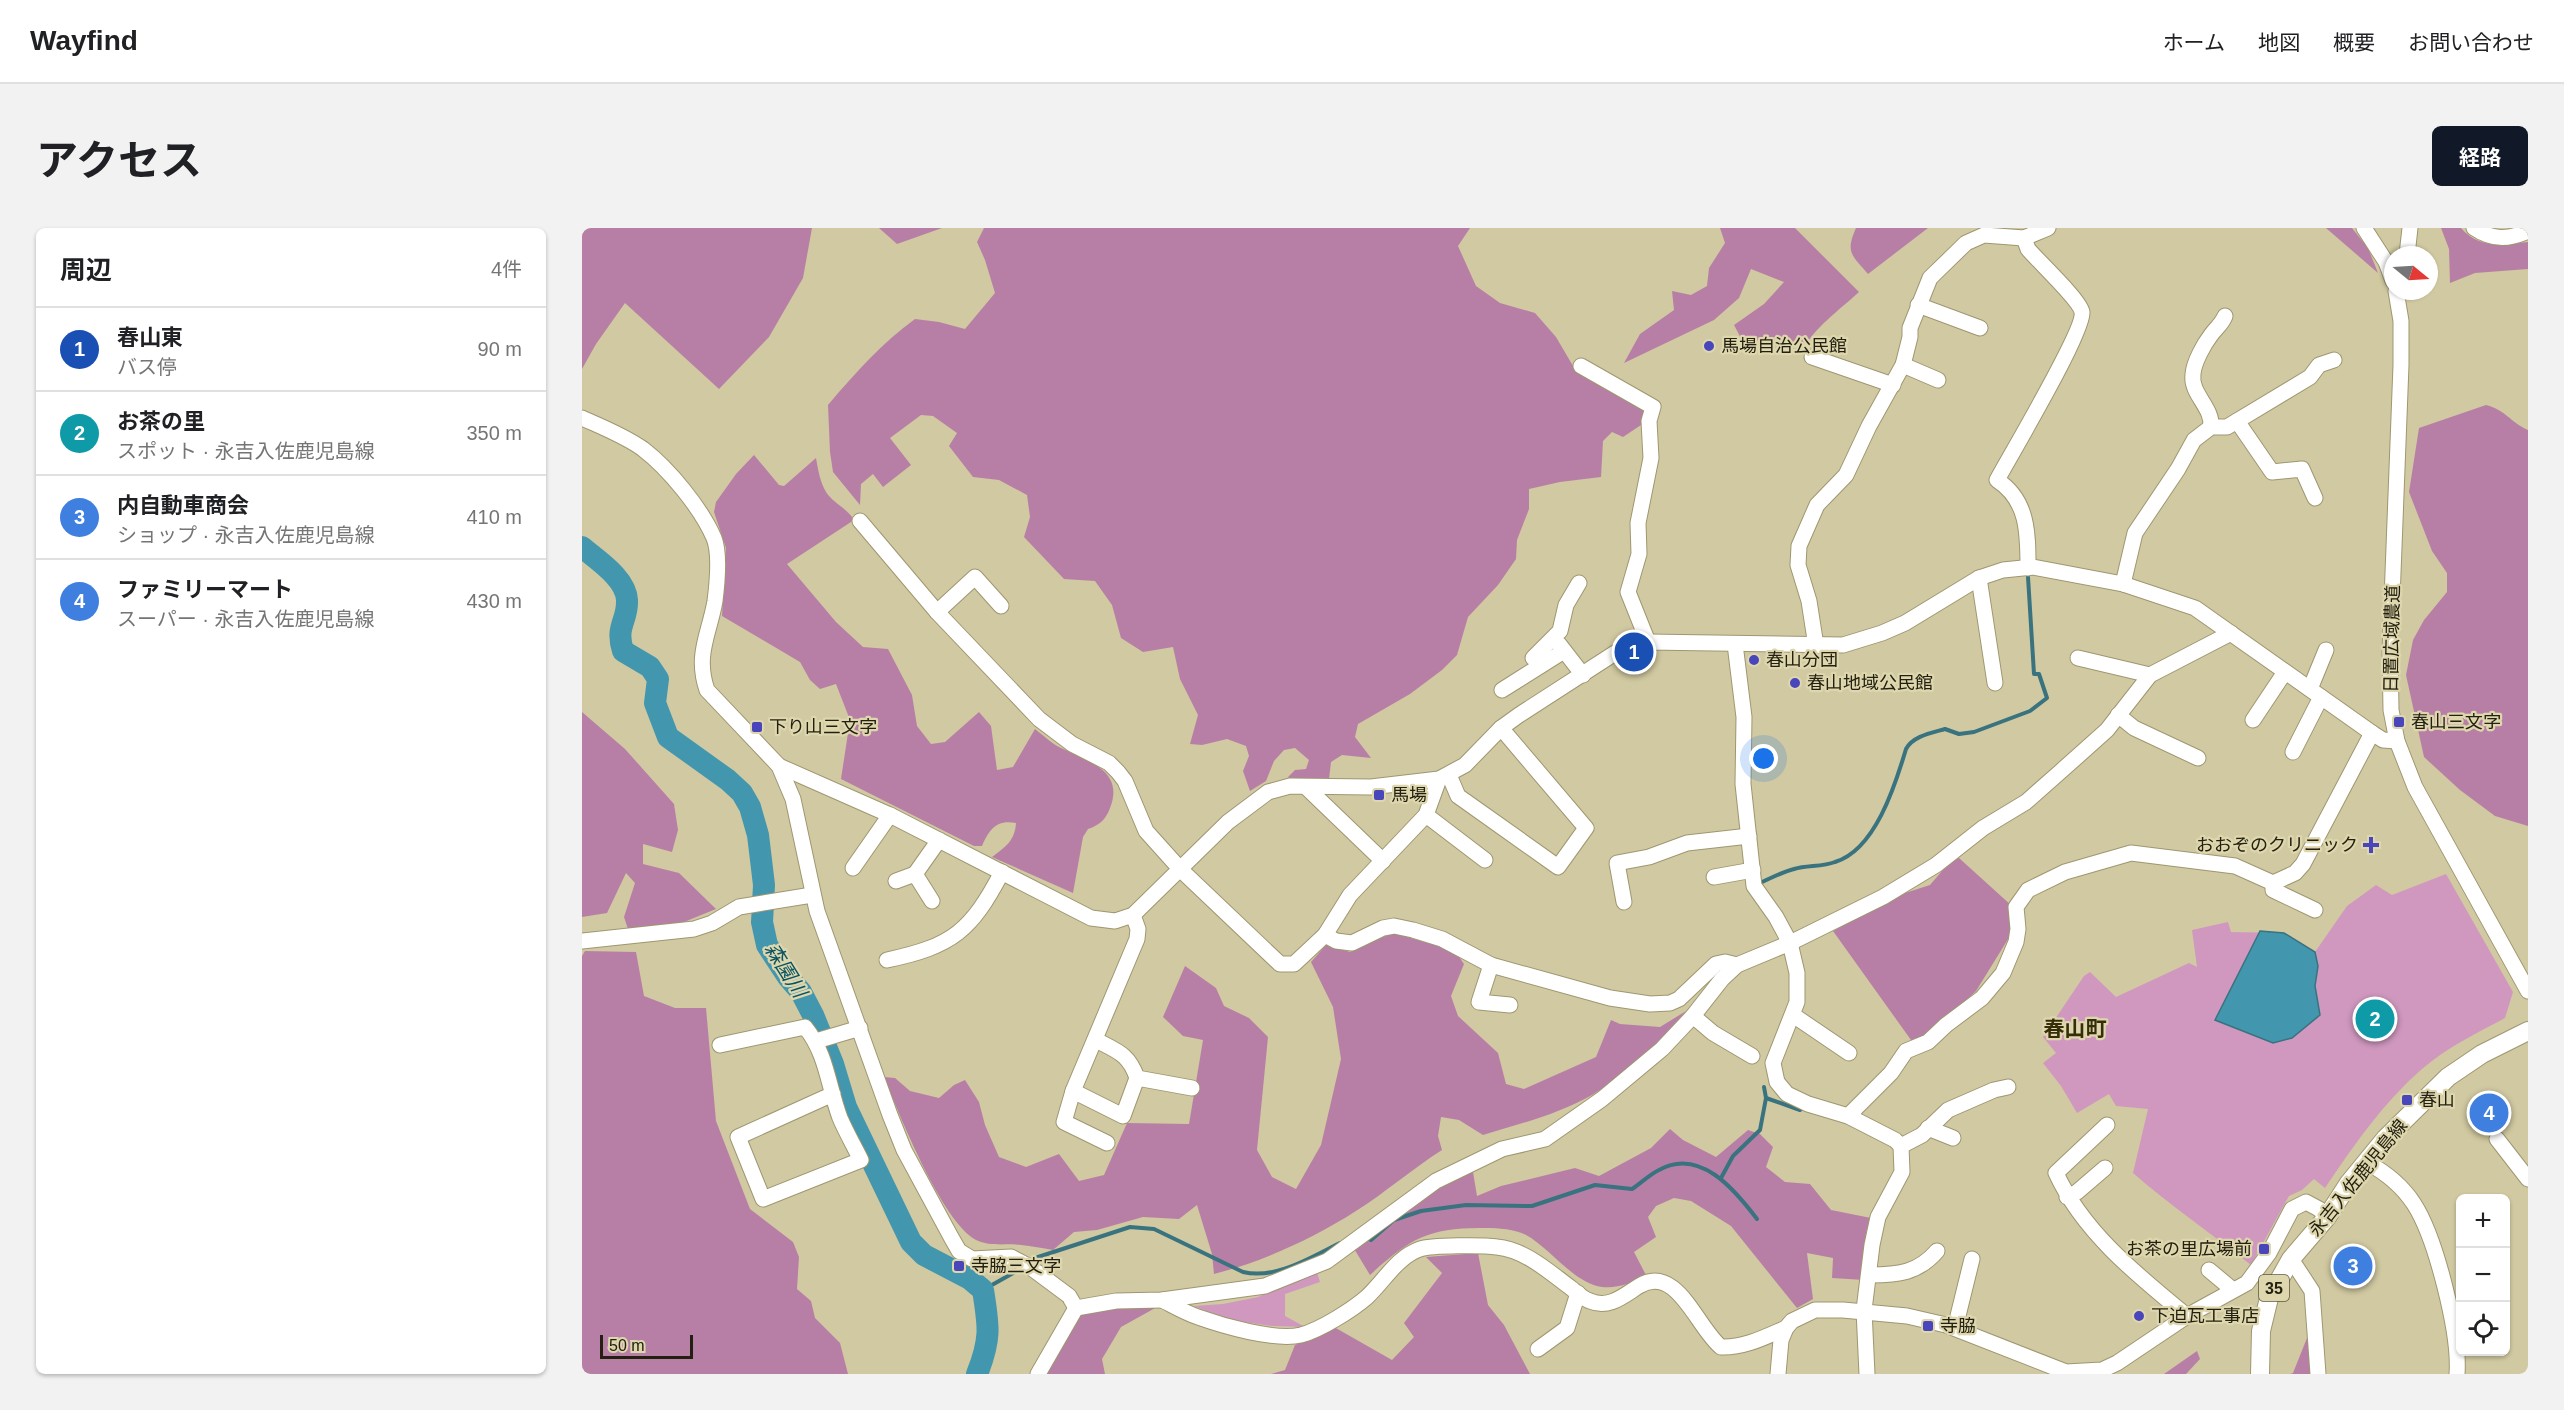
<!DOCTYPE html>
<html lang="ja">
<meta charset="utf-8">
<style>
:root{--surface:#fff;--page:#f2f2f2;--text:#202124;--muted:#757577;--line:#e0e0e0;--accent:#111827}
body{margin:0;font-family:Arial,"Noto Sans JP",sans-serif;background:var(--page);color:var(--text)}
.controls{position:absolute;right:18px;bottom:18px;display:grid;overflow:hidden;border-radius:9px;box-shadow:0 2px 4px #0004}
.controls button{width:54px;height:54px;display:grid;place-items:center;padding:0;border:0;border-bottom:2px solid var(--line);background:var(--surface);color:var(--text);font:30px sans-serif}
.compass{position:absolute;left:1802px;top:18px;width:54px;height:54px;border-radius:50%;background:var(--surface);box-shadow:0 2px 4px #0004;rotate:108deg}
.scale{position:absolute;left:18px;bottom:15px;width:93px;box-sizing:border-box;padding-left:6px;border:3px solid #232011;border-top:0;font-size:16px;line-height:21px;white-space:nowrap;color:#232011;-webkit-text-stroke:4px #ded6ad;paint-order:stroke}
.you{position:absolute;left:1182px;top:531px;width:21px;height:21px;margin:-15px;border:4px solid #fff;border-radius:50%;background:#1a73e8;box-shadow:0 0 0 9px #1a73e833}
.badge{display:grid;place-items:center;width:39px;height:39px;border-radius:50%;background:var(--accent);color:#fff;font-size:20px;font-weight:700}
.pin{position:absolute;translate:-50% -50%;border:3px solid #fff;box-shadow:0 2px 6px #0006}
.list{margin:0;padding:0;list-style:none}
h2{display:flex;justify-content:space-between;align-items:center;height:78px;margin:0;padding:0 24px;font-size:26px}
h2 small{font-size:20px;font-weight:400;color:var(--muted)}
.list li{display:grid;grid-template-columns:39px 1fr auto;gap:18px;align-items:center;box-sizing:border-box;height:84px;padding:0 24px;border-top:2px solid var(--line)}
.list b{display:block;font-size:22px;white-space:nowrap}
.list p{margin:0;font-size:20px;white-space:nowrap;color:var(--muted)}
.list em{font-size:20px;font-style:normal;color:var(--muted)}
.icon{flex:none;width:33px;height:33px;fill:none;stroke:currentColor;stroke-width:2;stroke-linecap:round;stroke-linejoin:round}
.map{position:relative;flex:none;width:1946px;height:1146px;overflow:hidden;border-radius:9px}
header{display:flex;align-items:center;gap:36px;box-sizing:border-box;height:84px;padding:0 30px;background:var(--surface);border-bottom:2px solid var(--line)}
header strong{font-size:28px}
nav{display:flex;gap:33px;margin-inline-start:auto;font-size:21px}
.intro{display:flex;align-items:center;justify-content:space-between;box-sizing:border-box;height:144px;padding:0 36px}
h1{margin:0;font-size:42px}
.button{padding:15px 27px;border-radius:9px;background:var(--accent);color:#fff;font-size:21px;font-weight:700}
main{display:flex;gap:36px;padding:0 36px}
aside{flex:1;background:var(--surface);border-radius:9px;box-shadow:0 2px 4px #0004}
.map>svg:first-child{display:block}
</style>
<header>
<strong>Wayfind</strong>
<nav><a>ホーム</a><a>地図</a><a>概要</a><a>お問い合わせ</a></nav>
</header>
<div class="intro"><h1>アクセス</h1><a class="button">経路</a></div>
<main>
<aside>
<h2>周辺<small>4件</small></h2>
<ul class="list">
<li><span class="badge" style="background:#1a4fb4">1</span><div><b>春山東</b><p>バス停</p></div><em>90 m</em></li>
<li><span class="badge" style="background:#0f9aa8">2</span><div><b>お茶の里</b><p>スポット · 永吉入佐鹿児島線</p></div><em>350 m</em></li>
<li><span class="badge" style="background:#3f7fe0">3</span><div><b>内自動車商会</b><p>ショップ · 永吉入佐鹿児島線</p></div><em>410 m</em></li>
<li><span class="badge" style="background:#3f7fe0">4</span><div><b>ファミリーマート</b><p>スーパー · 永吉入佐鹿児島線</p></div><em>430 m</em></li>
</ul>
</aside>
<div class="map">
<svg width="1946" height="1146" viewBox="0 0 1946 1146">
<rect width="100%" height="100%" fill="#d1c9a1"/>
<g fill="#d098bf">
<path d="M1864,646L1931,764L1923,790C1895,805 1864,820 1840,841C1801,875 1772,917 1743,960L1732,951L1720,962L1707,968L1669,1037C1630,1006 1589,978 1551,945L1566,881L1534,878L1527,866L1495,885L1479,858L1461,835L1474,825L1461,809L1502,748L1508,744L1534,769L1607,735L1615,739L1610,702L1646,694L1649,704L1702,705L1733,724L1765,678L1794,657L1810,667Z"/>
<path d="M734,1041L738,1054L703,1066V1088L723,1099L690,1098L647,1092L612,1078L641,1076L676,1069Z"/>
</g>
<g fill="#b87fa6">
<path d="M0,0H230L221,50L187,109L137,161L43,75L14,116L0,141Z"/>
<path d="M297,0H360L315,16Z"/>
<path d="M402,0H888L876,18L894,58L918,75L953,85L974,109L994,143L1066,182L1059,197L1041,209L1030,204L1021,213L1019,249L978,254L947,261V281L935,312L934,331L916,357L886,389L875,427L860,442L828,466L776,496L773,509L789,530L760,527L749,534L747,551L710,553L706,549L713,542L724,541L727,532L713,520L702,522L692,533L684,553L668,563L661,543L667,528L664,518L645,511L620,517L608,516L616,487L598,451L591,419L561,424L539,410L530,377L513,353L482,351L442,309L448,289L445,267L417,252L391,249L367,218L375,205L351,188L339,187L308,210L329,237L301,259L291,246L279,256L278,277L251,244L248,224L246,177C274,144 299,116 333,91L357,94L383,101L413,65L403,32L395,14Z"/>
<path d="M1138,0H1213L1277,64C1263,77 1234,99 1226,114L1205,118L1189,111L1161,114L1152,97L1182,76L1202,54L1169,41L1157,70L1132,92L1042,135L1058,106L1092,82L1090,63L1109,67L1125,58L1127,40L1143,15Z"/>
<path d="M1274,0H1346L1286,46C1270,27 1263,25 1274,0Z"/>
<path d="M1744,0H1770L1786,20L1796,45Z"/>
<path d="M1859,0H1879C1897,21 1921,17 1946,14V41L1893,45L1868,55L1867,21Z"/>
<path d="M1904,177C1924,182 1928,194 1946,202V598L1913,588L1878,562L1842,529L1824,447L1831,412L1842,392L1865,364V345L1850,323L1827,264L1837,200Z"/>
<path d="M172,227L197,257L202,258L234,230C236,241 238,254 244,264C251,275 265,280 272,292L205,336L254,394L281,419L306,421L330,467L335,498L349,516L363,514L397,484L409,498L415,542L431,539L453,501C461,507 470,516 479,520C505,533 543,542 528,580C524,591 518,597 506,601L501,609L491,665L410,629C424,619 433,612 434,595C414,591 407,602 400,618H392L259,551L268,492L254,456L238,461L228,452L218,434L140,388L144,320L132,284L134,274L154,246Z"/>
<path d="M0,484L43,521L92,576L96,602L90,624L61,616V636L97,645L134,681L102,694L46,701L42,689L53,655L44,645L25,685L0,689Z"/>
<path d="M1377,630L1430,678L1428,708L1394,763L1343,811L1329,812L1251,703L1320,666L1348,657L1366,636Z"/>
<path d="M812,705L873,723L882,736L869,768L876,788L916,825L924,856L942,861L1014,829L1029,792L1038,796L1078,799L1104,783C1077,814 1046,846 1010,867C977,886 937,896 901,907L877,892L859,889L856,908L860,922C830,941 804,964 774,983C730,1011 682,1033 632,1046L630,1026L615,977L597,991L561,989L515,1002L492,1004L471,1022C460,1020 450,1018 439,1017C424,1015 408,1019 394,1012C360,994 317,886 302,849L313,850L328,863L357,870L372,857L383,852L397,874L403,897L417,929L444,939L477,926L497,953L522,947L545,895L607,896L621,812L601,808L581,789L603,738L634,760L642,778L667,790L686,809L675,922L690,949L714,961L739,917L759,831L751,779L729,734L744,717L768,724L790,713Z"/>
<path d="M3,723L54,724L62,768L93,780H124L134,893L168,981L211,1014L217,1029L215,1061L229,1073L233,1090L258,1115L266,1146H0V728Z"/>
<path d="M1088,901L1101,912L1134,929L1166,902L1178,906L1191,919L1184,939L1203,954L1228,956L1249,982L1289,990L1284,1004L1282,1052L1250,1050L1251,1030L1225,1025L1231,1071L1215,1080L1149,998L1109,973L1092,970L1074,978L1066,989L1074,1009L1052,1024L1065,1049C1051,1054 1035,1061 1020,1059C993,1056 968,1020 944,1007C933,1001 916,1000 904,1000C848,999 828,1010 788,1047L771,1019L889,932L895,968L919,958L993,940L1017,948L1069,920Z"/>
<path d="M896,1025L906,1077L922,1097L948,1146H689L703,1142L713,1117L752,1099L810,1132L832,1109L822,1095L860,1045L844,1029Z"/>
<path d="M531,1078L575,1079L539,1099L520,1131L523,1146H458L499,1086Z"/>
<path d="M1727,1105L1731,1146H1708L1711,1145Z"/>
<path d="M1615,1123L1618,1131L1604,1146H1582Z"/>
</g>
<path fill="#4297ae" stroke="#39737f" stroke-width="1.5" d="M1678,703L1702,705L1733,724L1736,738L1733,758L1738,787L1710,810L1691,815L1633,792Z"/>
<g fill="none" stroke-linecap="round" stroke-linejoin="round">
<g stroke="#39737f" stroke-width="4">
<path d="M1178,655C1189,650 1200,644 1212,641C1225,637 1240,639 1253,634C1293,622 1313,558 1324,521C1331,508 1349,505 1363,501L1377,506L1392,504L1448,483L1465,470L1457,446H1452L1446,349"/>
<path d="M1184,870L1218,882"/>
<path d="M1139,950L1151,928L1178,902L1184,870L1182,859"/>
<path d="M784,1009L789,1012L812,992L839,983L884,977L950,978L1013,957L1050,961C1059,955 1067,947 1077,942C1118,919 1153,962 1175,991"/>
<path d="M450,1031L548,999L572,1001L661,1044C694,1052 729,1029 758,1015"/>
<path d="M401,1062L433,1044"/>
</g>
<path stroke="#4297ae" stroke-width="22" d="M0,319C15,332 44,350 45,372C46,393 33,398 41,423L68,439L76,451L73,475L86,509L146,552L160,565L168,579L176,607L182,657L180,694L185,717L206,749L219,764L231,787L251,836L264,879L329,1014L342,1027L388,1051L401,1062C407,1099 409,1111 395,1146"/>
<defs>
<g id="minor">
<path d="M1782,0L1804,34L1811,53"/>
<path d="M1892,0C1910,12 1926,12 1946,3"/>
<path d="M1442,10L1446,21C1456,33 1498,72 1500,84C1503,102 1428,228 1415,252C1446,272 1446,305 1446,340"/>
<path d="M1825,27L1828,0"/>
<path d="M1814,63L1819,93V137L1808,423L1809,482L1815,513L1833,559L1946,763"/>
<path d="M1336,77L1398,100"/>
<path d="M1230,129L1311,157"/>
<path d="M1321,137L1356,152"/>
<path d="M999,138L1071,179L1067,193L1069,230L1056,295L1057,326L1046,364L1066,414"/>
<path d="M0,190C20,199 43,208 61,221C87,241 119,280 132,310C138,325 135,357 133,373C127,407 113,427 125,462L197,538L211,571L235,683L308,887L322,922L369,1009L377,1023L390,1031L429,1029L448,1039L487,1068L494,1080"/>
<path d="M1655,193L1690,244L1720,241L1733,270"/>
<path d="M1629,199C1631,179 1608,166 1611,146C1612,134 1622,116 1629,107C1634,100 1640,96 1643,88"/>
<path d="M278,293L355,384L457,491L490,516L527,535L536,544L543,553L564,603L599,642L698,736H712L743,707L768,667L844,587L857,551"/>
<path d="M1397,350L1413,455"/>
<path d="M1541,356L1553,305L1596,241L1612,212L1629,199H1645L1728,149L1737,137L1752,132"/>
<path d="M355,384L393,349L419,378"/>
<path d="M977,416L1001,447"/>
<path d="M1153,416L1162,489L1161,556L1172,658L1194,689L1208,715L1215,745V774L1191,835L1195,854L1205,866L1226,876L1266,888L1313,912L1319,918L1320,944L1296,989L1290,1017L1282,1082L1285,1146"/>
<path d="M1234,418L1227,373L1216,337L1217,318L1235,277L1264,247L1287,198L1321,137L1328,109V100L1348,50L1384,15L1402,7L1442,10L1466,0"/>
<path d="M951,430L978,403L984,377L997,355"/>
<path d="M1496,430L1568,447"/>
<path d="M1728,461L1744,422"/>
<path d="M920,462L982,423"/>
<path d="M1536,487L1552,500L1616,530"/>
<path d="M1671,492L1703,444"/>
<path d="M1711,524L1739,469"/>
<path d="M197,538L308,587L509,690L533,693L551,687L646,594L686,564L708,558L789,559L857,551L883,537L919,500L937,487L1033,425L1044,419L1066,414L1261,417L1300,405L1323,395L1397,350L1421,342L1451,339L1541,356L1613,380L1790,505L1801,512L1815,513"/>
<path d="M867,547L876,568L976,639L1004,600L919,500"/>
<path d="M724,559L801,633"/>
<path d="M844,587L903,632"/>
<path d="M271,640L308,587"/>
<path d="M1132,649L1171,642"/>
<path d="M314,653L333,646"/>
<path d="M1691,655V662L1733,682"/>
<path d="M350,673L333,646L357,612"/>
<path d="M1042,674L1035,635L1067,629L1105,615L1167,608"/>
<path d="M743,707L754,713L770,715L801,700L812,698L831,702L860,711L909,737L1028,770L1068,776L1088,775L1097,771L1134,736L1143,734L1155,737"/>
<path d="M0,713L112,701L130,695L157,679L230,667"/>
<path d="M305,732C371,718 389,703 420,644"/>
<path d="M909,737L897,774L928,777"/>
<path d="M1211,787L1267,825"/>
<path d="M1111,788L1131,805L1170,828"/>
<path d="M514,812C535,823 547,826 555,850L610,860"/>
<path d="M234,813L278,800"/>
<path d="M138,817L223,799C245,826 246,858 258,890C264,904 272,918 279,932L181,971L156,909L251,866"/>
<path d="M491,863L541,888L555,850"/>
<path d="M1266,888L1309,845L1324,823L1346,814L1364,797L1400,770L1421,745L1434,714L1436,701L1434,679L1446,662L1483,644L1549,625L1653,638L1691,655L1713,645L1721,636L1790,505"/>
<path d="M1525,897L1474,945C1501,1004 1555,1047 1605,1088"/>
<path d="M1346,900L1371,910"/>
<path d="M1915,911L1946,951"/>
<path d="M525,915L482,894L491,863L555,711L556,701L551,687"/>
<path d="M1319,918L1340,907L1366,882L1412,862L1426,859"/>
<path d="M1784,934C1803,944 1821,959 1832,976C1854,1010 1878,1106 1875,1146"/>
<path d="M1485,969L1495,964L1523,940"/>
<path d="M1709,1031L1730,1063L1736,1146"/>
<path d="M1627,1042L1651,1062"/>
<path d="M1288,1047C1316,1047 1336,1045 1355,1023"/>
<path d="M580,1072C592,1078 604,1085 616,1089C641,1098 693,1113 719,1107C738,1102 770,1082 785,1069C803,1052 815,1029 838,1021C849,1017 902,1017 915,1019C944,1022 967,1044 989,1060C995,1065 1001,1071 1008,1073C1027,1081 1041,1068 1057,1058C1095,1035 1115,1100 1139,1119C1162,1120 1183,1109 1204,1100"/>
<path d="M1373,1100L1390,1031"/>
<path d="M956,1121L985,1100L996,1065"/>
<path d="M456,1146L494,1080L534,1073L580,1072L683,1058L745,1033L854,953L920,921L963,911L1020,871L1080,821L1111,788L1140,751L1155,737L1208,715L1301,669L1354,637L1401,600L1444,574L1478,544L1525,502L1568,447L1649,405"/>
<path d="M1196,1146L1199,1112L1204,1100L1210,1093L1233,1082H1261L1325,1088L1364,1097L1484,1144L1520,1142L1535,1135L1605,1088L1665,1055L1687,1025L1710,981L1724,974L1737,981L1745,989"/>
</g>
<path id="major" d="M1678,1146L1679,1103L1687,1070L1709,1031L1745,989L1767,955L1803,911L1866,849L1900,826L1946,803"/>
</defs>
<use href="#minor" stroke="#9e9770" stroke-width="17"/>
<use href="#major" stroke="#9e9770" stroke-width="20"/>
<use href="#minor" stroke="#fff" stroke-width="15"/>
<use href="#major" stroke="#fff" stroke-width="18"/>
</g>
<g fill="#4945bb" stroke="#ded6ad" stroke-width="2">
<circle cx="1127" cy="118" r="6"/>
<circle cx="1172" cy="432" r="6"/>
<circle cx="1213" cy="455" r="6"/>
<rect x="1811" y="488" width="12" height="12" rx="3"/>
<rect x="169" y="493" width="12" height="12" rx="3"/>
<rect x="791" y="561" width="12" height="12" rx="3"/>
<path d="M1786 608h6v6h6v6h-6v6h-6v-6h-6v-6h6z"/>
<rect x="1819" y="866" width="12" height="12" rx="3"/>
<rect x="1676" y="1015" width="12" height="12" rx="3"/>
<rect x="371" y="1032" width="12" height="12" rx="3"/>
<circle cx="1557" cy="1088" r="6"/>
<rect x="1340" y="1092" width="12" height="12" rx="3"/>
</g>
<g text-anchor="middle" stroke-width="4.5" stroke-linejoin="round" paint-order="stroke">
<rect fill="#ded6ad" stroke="#5b5740" stroke-width="1.5" x="1677" y="1047" width="30" height="26" rx="4.5"/>
<g font-size="16" font-weight="bold" fill="#232011">
<text x="1692" y="1066">35</text>
</g>
<g font-size="18" fill="#232011" stroke="#ded6ad" text-anchor="start">
<text x="1139" y="124">馬場自治公民館</text>
<text x="1184" y="438">春山分団</text>
<text x="1225" y="461">春山地域公民館</text>
<text x="1829" y="500">春山三文字</text>
<text x="187" y="505">下り山三文字</text>
<text x="809" y="573">馬場</text>
<text x="1776" y="623" text-anchor="end">おおぞのクリニック</text>
<text x="1837" y="878">春山</text>
<text x="1670" y="1027" text-anchor="end">お茶の里広場前</text>
<text x="389" y="1044">寺脇三文字</text>
<text x="1569" y="1094">下迫瓦工事店</text>
<text x="1358" y="1104">寺脇</text>
</g>
<g font-size="18" fill="#232011" stroke="#ded6ad">
<text transform="translate(1810 411) rotate(-89)" y="6">日置広域農道</text>
<text transform="translate(1776 950) rotate(-51)" y="6">永吉入佐鹿児島線</text>
</g>
<g font-size="20" font-style="italic" fill="#075363" stroke="#ded6ad">
<text transform="translate(204 742) rotate(58)" y="7">森園川</text>
</g>
<g font-size="21" font-weight="bold" fill="#352e09" stroke="#ded6ad">
<text x="1493" y="808">春山町</text>
</g>
</g>
</svg>
<div class="controls">
<button>+</button>
<button>−</button>
<button><svg class="icon" aria-label="locate" viewBox="0 0 24 24"><circle cx="12" cy="12" r="6"/><path d="M12 2v4M12 18v4M2 12h4M18 12h4"/></svg></button>
</div>
<svg class="compass" viewBox="-18 -18 36 36"><path d="M0-13l5 13h-10z" fill="#e53935"/><path d="M0 13l5-13h-10z" fill="#757577"/></svg>
<div class="scale">50 m</div>
<div class="you"></div>
<div class="pin badge" style="left:1052px;top:424px;background:#1a4fb4">1</div>
<div class="pin badge" style="left:1793px;top:791px;background:#0f9aa8">2</div>
<div class="pin badge" style="left:1771px;top:1038px;background:#3f7fe0">3</div>
<div class="pin badge" style="left:1907px;top:885px;background:#3f7fe0">4</div>
</div>
</main>
